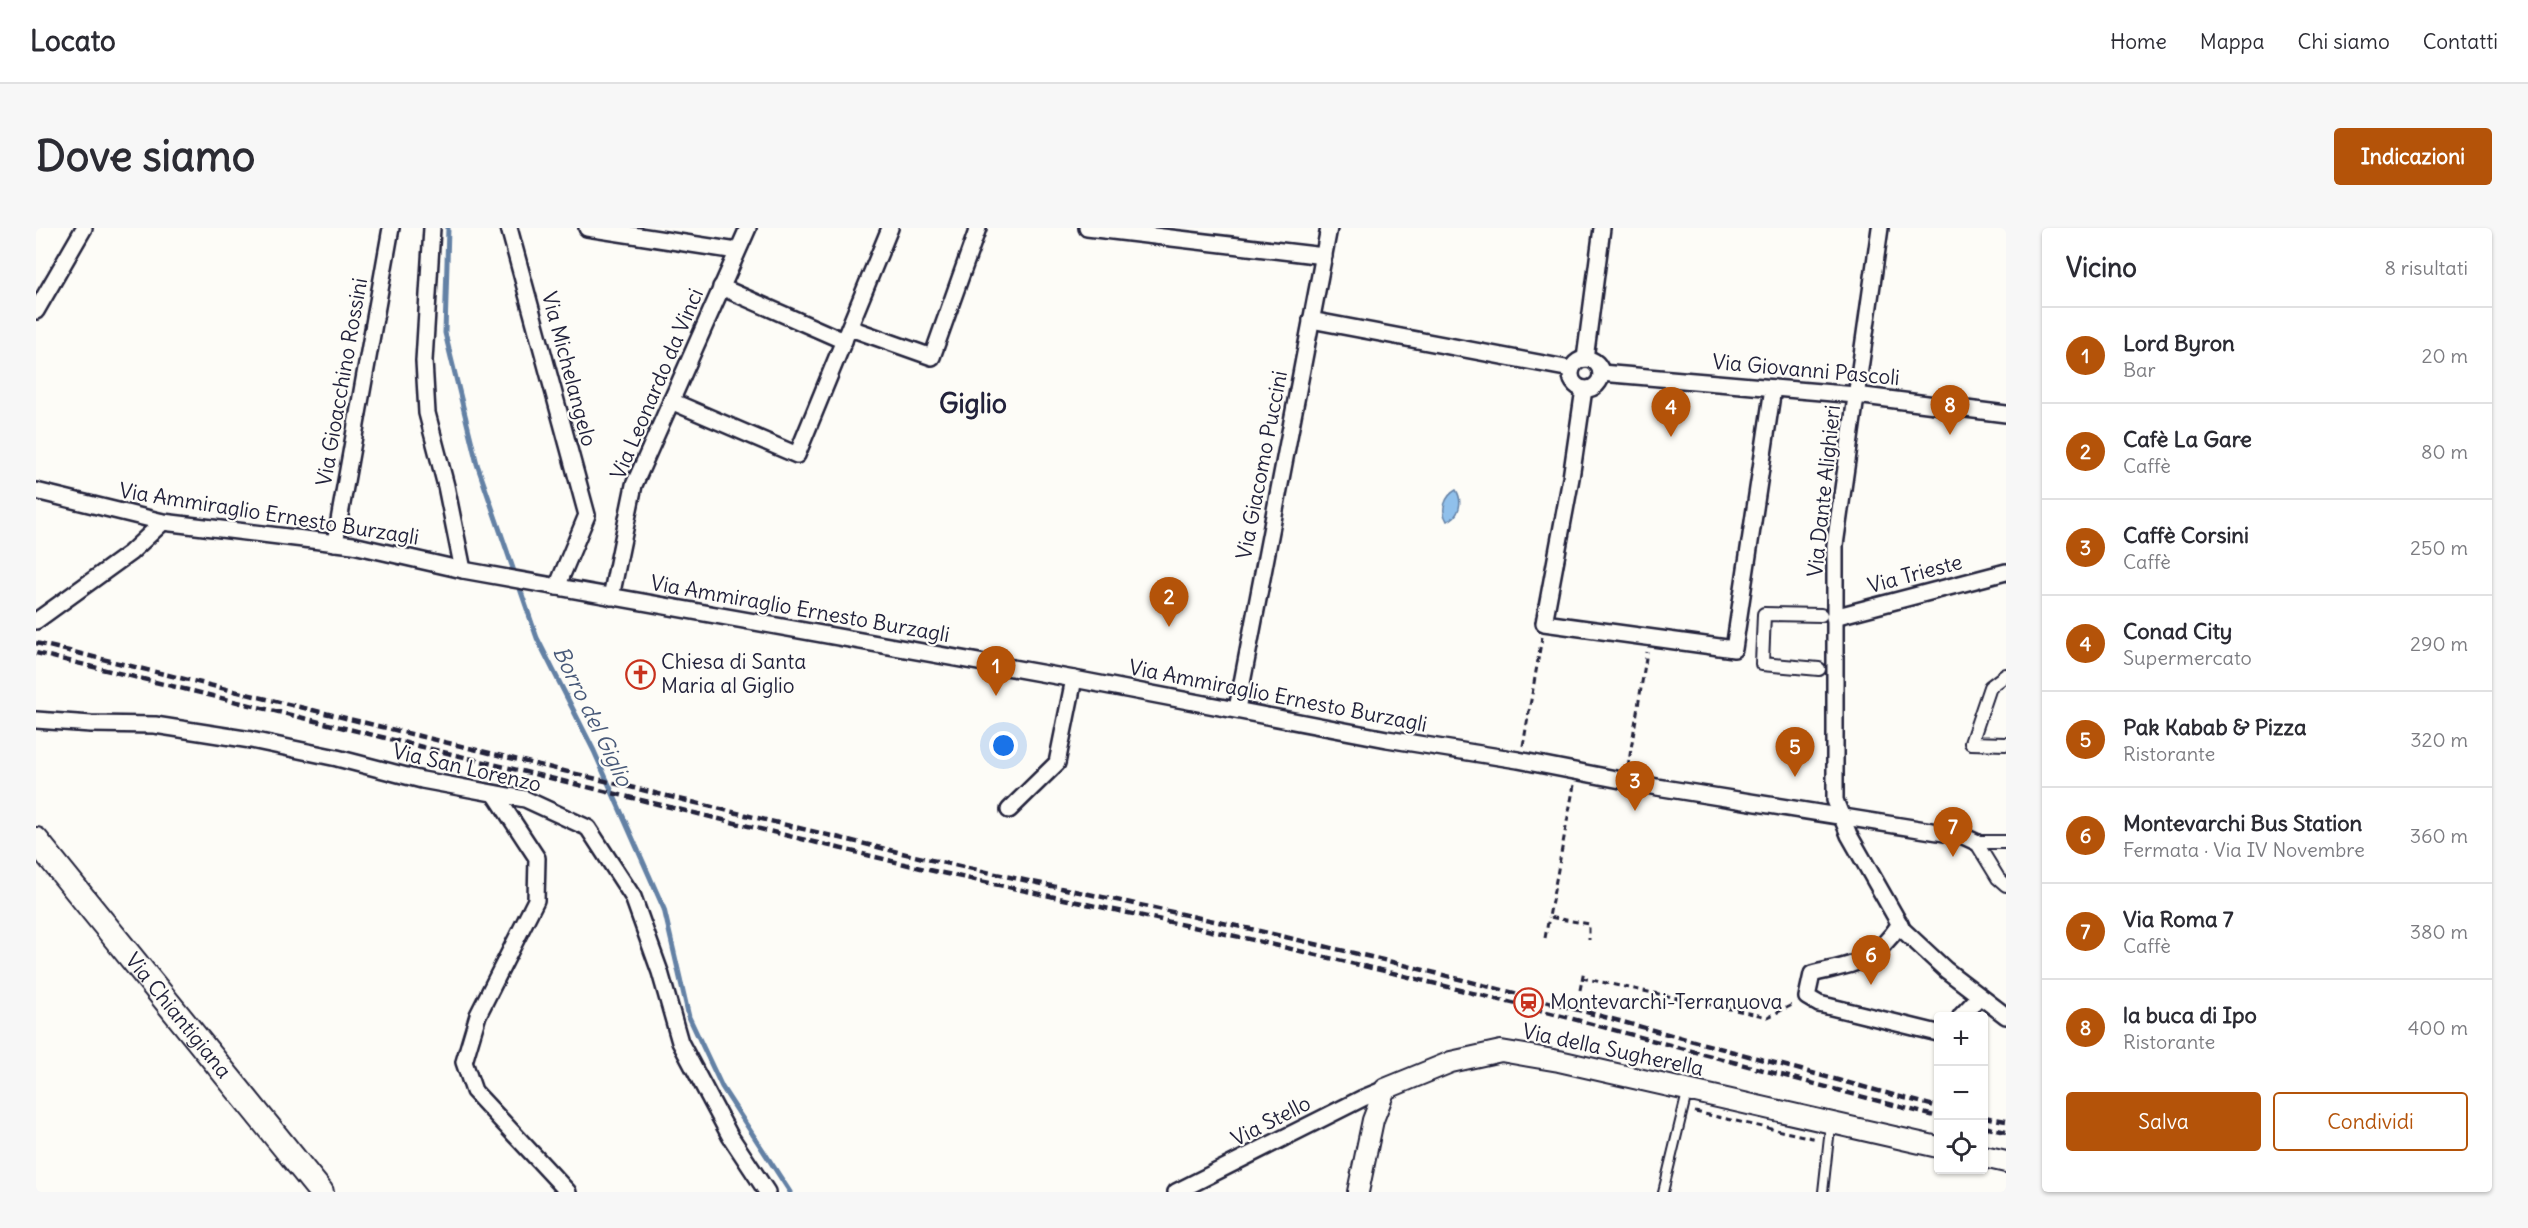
<!DOCTYPE html>
<html lang="it">
<meta charset="utf-8">
<style>
:root{--surface:#fff;--page:#f7f7f7;--text:#2b2b33;--muted:#7c7c81;--line:#e1e1e2;--accent:#b45309}
body{margin:0;font-family:Delius,sans-serif;background:var(--page);color:var(--text)}
.controls{position:absolute;right:18px;bottom:18px;display:grid;overflow:hidden;border-radius:6px;box-shadow:0 2px 4px #0004}
.controls button{width:54px;height:54px;display:grid;place-items:center;padding:0;border:0;border-bottom:2px solid var(--line);background:var(--surface);color:var(--text);font:30px sans-serif}
.you{position:absolute;left:968px;top:518px;width:21px;height:21px;margin:-15px;border:4px solid #fff;border-radius:50%;background:#1a73e8;box-shadow:0 0 0 9px #1a73e833}
.badge{display:grid;place-items:center;width:39px;height:39px;border-radius:50%;background:var(--accent);color:#fff;font-size:20px;font-weight:700}
.pin{position:absolute;translate:-50% -50px;filter:drop-shadow(0 2px 3px #0008)}
.pin::after{content:'';position:absolute;top:32px;width:21px;height:18px;background:inherit;clip-path:polygon(0 0,100% 0,50% 100%)}
.list{margin:0;padding:0;list-style:none}
h2{display:flex;justify-content:space-between;align-items:center;height:78px;margin:0;padding:0 24px;font-size:26px}
h2 small{font-size:20px;font-weight:400;color:var(--muted)}
.list li{display:grid;grid-template-columns:39px 1fr auto;gap:18px;align-items:center;box-sizing:border-box;height:96px;padding:0 24px;border-top:2px solid var(--line)}
.list b{display:block;font-size:22px;white-space:nowrap}
.list p{margin:0;font-size:20px;white-space:nowrap;color:var(--muted)}
.list em{font-size:20px;font-style:normal;color:var(--muted)}
.actions{display:flex;gap:12px;padding:18px 24px}
.actions a{flex:1;padding:14px 0;border:2px solid var(--accent);border-radius:6px;text-align:center;font-size:21px;color:var(--accent)}
.actions .main{background:var(--accent);color:#fff}
.icon{flex:none;width:33px;height:33px;fill:none;stroke:currentColor;stroke-width:2;stroke-linecap:round;stroke-linejoin:round}
.map{position:relative;flex:none;width:1970px;height:964px;overflow:hidden;border-radius:6px}
header{display:flex;align-items:center;gap:36px;box-sizing:border-box;height:84px;padding:0 30px;background:var(--surface);border-bottom:2px solid var(--line)}
header strong{font-size:28px}
nav{display:flex;gap:33px;margin-inline-start:auto;font-size:21px}
.intro{display:flex;align-items:center;justify-content:space-between;box-sizing:border-box;height:144px;padding:0 36px}
h1{margin:0;font-size:42px}
.button{padding:15px 27px;border-radius:6px;background:var(--accent);color:#fff;font-size:21px;font-weight:700}
main{display:flex;gap:36px;padding:0 36px}
aside{flex:1;background:var(--surface);border-radius:6px;box-shadow:0 2px 4px #0004}
.map>svg:first-child{display:block}
</style>
<header>
<strong>Locato</strong>
<nav><a>Home</a><a>Mappa</a><a>Chi siamo</a><a>Contatti</a></nav>
</header>
<div class="intro"><h1>Dove siamo</h1><a class="button">Indicazioni</a></div>
<main>
<div class="map">
<svg width="1970" height="964" viewBox="0 0 1970 964">
<rect width="100%" height="100%" fill="#fdfcf7"/>
<filter id="ink" filterUnits="userSpaceOnUse"><feTurbulence type="fractalNoise" baseFrequency=".0167" numOctaves="2"/><feDisplacementMap in="SourceGraphic" scale="12" xChannelSelector="R" yChannelSelector="G"/><feConvolveMatrix kernelMatrix="1 2 1 2 8 2 1 2 1" color-interpolation-filters="sRGB"/></filter>
<g filter="url(#ink)">
<path fill="#90c0eb" stroke="#6481a5" stroke-width="1.5" d="M1420,262C1427,273 1424,289 1411,293C1404,282 1409,268 1420,262Z"/>
<g fill="none" stroke-linecap="round" stroke-linejoin="round">
<path stroke="#6481a5" stroke-width="5" d="M412,0L409,105L441,236L501,410L558,523L628,681L653,789L686,859L754,964"/>
<defs>
<g id="service">
<path d="M1627,964L1650,869L1656,870"/>
<path d="M1787,964L1794,900L1790,899"/>
</g>
<g id="pedestrian">
<path d="M1783,441L1726,436L1728,386L1785,387"/>
<path d="M1970,447L1954,459L1935,515L1970,516"/>
<path d="M1970,614H1940L1962,650L1970,657"/>
</g>
<g id="minor">
<path d="M396,0L388,133L391,185L410,258L427,342"/>
<path d="M473,0L551,287L521,359"/>
<path d="M551,0L701,23"/>
<path d="M1051,0L1288,28"/>
<path d="M1844,0L1799,317V572L1813,607L1867,702L1910,742L1970,788"/>
<path d="M685,59L808,113"/>
<path d="M0,83L48,0"/>
<path d="M1275,92L1535,141"/>
<path d="M814,100L896,129L942,0"/>
<path d="M1549,131L1566,0"/>
<circle cx="1550" cy="146" r="15"/>
<path d="M1565,145L1820,167L1970,186"/>
<path d="M1548,161L1535,250L1508,395L1698,421L1737,160"/>
<path d="M635,173L761,227L854,0"/>
<path d="M0,263L127,294L317,317L427,342L1038,451L1351,511L1482,532L1621,559L1927,608L1940,614"/>
<path d="M299,315L355,0"/>
<path d="M575,369L598,257L712,0"/>
<path d="M1798,389L1970,344"/>
<path d="M0,393L94,325L127,294"/>
<path d="M1201,481L1293,0"/>
<path d="M0,492L55,496L119,497L215,512L301,530L386,552L489,571L552,600L597,669L624,744L644,814L694,908L731,964"/>
<path d="M459,566L501,630L500,672L442,787L428,834L438,863L532,964"/>
<path d="M973,582L1021,535L1038,451"/>
<path d="M1864,696C1836,737 1819,735 1776,746L1771,769L1783,776L1902,805"/>
<path d="M1925,788L1943,769"/>
<path d="M1140,964L1327,870L1349,861"/>
</g>
<g id="tertiary">
<path d="M1948,929L1970,934"/>
<path d="M1322,964L1337,892L1349,861L1415,834L1465,823L1523,833L1902,919"/>
</g>
<g id="primary">
<path id="s1" d="M0,612L285,964"/>
</g>
</defs>
<use href="#service" stroke="#22223b" stroke-width="12"/>
<use href="#pedestrian" stroke="#22223b" stroke-width="16"/>
<use href="#minor" stroke="#22223b" stroke-width="20"/>
<use href="#tertiary" stroke="#22223b" stroke-width="24"/>
<use href="#primary" stroke="#22223b" stroke-width="28"/>
<g stroke="#22223b" stroke-width="3" stroke-dasharray="6 4.5" stroke-linecap="butt">
<path d="M1487,518L1506,409"/>
<path d="M1592,539L1611,424"/>
<path d="M1538,557L1513,689L1553,696V712"/>
<path d="M1509,710L1513,689"/>
<path d="M1546,750L1732,789L1758,776"/>
<path d="M1544,762L1548,742"/>
<path d="M1659,884L1781,911"/>
</g>
<use href="#service" stroke="#fdfcf7" stroke-width="8"/>
<use href="#pedestrian" stroke="#fdfcf7" stroke-width="12"/>
<use href="#minor" stroke="#fdfcf7" stroke-width="15"/>
<use href="#tertiary" stroke="#fdfcf7" stroke-width="20"/>
<use href="#primary" stroke="#fdfcf7" stroke-width="24"/>
<g stroke="#22223b" stroke-width="4.5" stroke-dasharray="9 4.5" stroke-linecap="butt">
<path d="M0,415L895,632L1215,701L1356,734L1498,770L1902,879"/>
<path d="M0,425L893,642L1213,711L1353,744L1496,780L1902,889"/>
<path d="M1948,889L1970,893"/>
<path d="M1948,899L1970,904"/>
</g>
</g>
</g>
<defs>
<symbol id="church-ring" viewBox="-11 -11 22 22"><circle r="9.5" fill="#fdfcf7" stroke="#c8321e" stroke-width="1.5"/><path d="M-1.2-6h2.4v3.5h3.3v2.4h-3.3V6h-2.4V-.1h-3.3v-2.4h3.3Z" fill="#c8321e"/></symbol>
<symbol id="station-ring" viewBox="-11 -11 22 22"><circle r="9.5" fill="#fdfcf7" stroke="#c8321e" stroke-width="1.5"/><path d="M-3-6H3Q5-6 5-4V2Q5 4 3 4L4.5 6H3L1.5 4h-3L-3 6H-4.5L-3 4Q-5 4-5 2V-4Q-5-6-3-6ZM-3.5-4v3h7v-3ZM-3.5 1v1.5H-2V1ZM2 1v1.5H3.5V1Z" fill="#c8321e"/></symbol>
</defs>
<g fill-rule="evenodd">
<use href="#church-ring" x="588" y="430" width="33" height="33"/>
<use href="#station-ring" x="1476" y="758" width="33" height="33"/>
</g>
<g text-anchor="middle" stroke-width="4.5" stroke-linejoin="round" paint-order="stroke">
<g font-size="21" fill="#22223b" stroke="#fdfcf7">
<text transform="translate(533 141) rotate(75)" y="7">Via Michelangelo</text>
<text transform="translate(1770 142) rotate(5)" y="7">Via Giovanni Pascoli</text>
<text transform="translate(306 154) rotate(-80)" y="7">Via Gioacchino Rossini</text>
<text transform="translate(621 156) rotate(-67)" y="7">Via Leonardo da Vinci</text>
<text transform="translate(1226 237) rotate(-79)" y="7">Via Giacomo Puccini</text>
<text transform="translate(1788 263) rotate(-84)" y="7">Via Dante Alighieri</text>
<text transform="translate(233 286) rotate(9)" y="7">Via Ammiraglio Ernesto Burzagli</text>
<text transform="translate(1879 346) rotate(-15)" y="7">Via Trieste</text>
<text transform="translate(764 381) rotate(10)" y="7">Via Ammiraglio Ernesto Burzagli</text>
<text transform="translate(1242 468) rotate(11)" y="7">Via Ammiraglio Ernesto Burzagli</text>
<text transform="translate(431 540) rotate(13)" y="7">Via San Lorenzo</text>
<text dy="7" stroke="none"><textPath href="#s1" startOffset="226">Via Chiantigiana</textPath></text>
<text transform="translate(1577 822) rotate(12)" y="7">Via della Sugherella</text>
<text transform="translate(1235 893) rotate(-27)" y="7">Via Stello</text>
</g>
<g font-size="21" fill="#22223b" stroke="#fdfcf7" text-anchor="start">
<text x="625" y="441">Chiesa di Santa<tspan x="625" dy="24">Maria al Giglio</tspan></text>
<text x="1514" y="781">Montevarchi-Terranuova</text>
</g>
<g font-size="22" font-style="italic" fill="#485979" stroke="#fdfcf7">
<text transform="translate(557 488) rotate(64)" y="8">Borro del Giglio</text>
</g>
<g font-size="27" font-weight="bold" fill="#22223b" stroke="#fdfcf7">
<text x="937" y="185">Giglio</text>
</g>
</g>
</svg>
<div class="controls">
<button>+</button>
<button>−</button>
<button><svg class="icon" aria-label="locate" viewBox="0 0 24 24"><circle cx="12" cy="12" r="6"/><path d="M12 2v4M12 18v4M2 12h4M18 12h4"/></svg></button>
</div>
<div class="you"></div>
<div class="pin badge" style="left:960px;top:468px">1</div>
<div class="pin badge" style="left:1133px;top:399px">2</div>
<div class="pin badge" style="left:1599px;top:583px">3</div>
<div class="pin badge" style="left:1635px;top:209px">4</div>
<div class="pin badge" style="left:1759px;top:549px">5</div>
<div class="pin badge" style="left:1835px;top:757px">6</div>
<div class="pin badge" style="left:1917px;top:629px">7</div>
<div class="pin badge" style="left:1914px;top:207px">8</div>
</div>
<aside>
<h2>Vicino<small>8 risultati</small></h2>
<ul class="list">
<li><span class="badge">1</span><div><b>Lord Byron</b><p>Bar</p></div><em>20 m</em></li>
<li><span class="badge">2</span><div><b>Cafè La Gare</b><p>Caffè</p></div><em>80 m</em></li>
<li><span class="badge">3</span><div><b>Caffè Corsini</b><p>Caffè</p></div><em>250 m</em></li>
<li><span class="badge">4</span><div><b>Conad City</b><p>Supermercato</p></div><em>290 m</em></li>
<li><span class="badge">5</span><div><b>Pak Kabab &amp; Pizza</b><p>Ristorante</p></div><em>320 m</em></li>
<li><span class="badge">6</span><div><b>Montevarchi Bus Station</b><p>Fermata · Via IV Novembre</p></div><em>360 m</em></li>
<li><span class="badge">7</span><div><b>Via Roma 7</b><p>Caffè</p></div><em>380 m</em></li>
<li><span class="badge">8</span><div><b>la buca di Ipo</b><p>Ristorante</p></div><em>400 m</em></li>
</ul>
<div class="actions"><a class="main">Salva</a><a>Condividi</a></div>
</aside>
</main>
